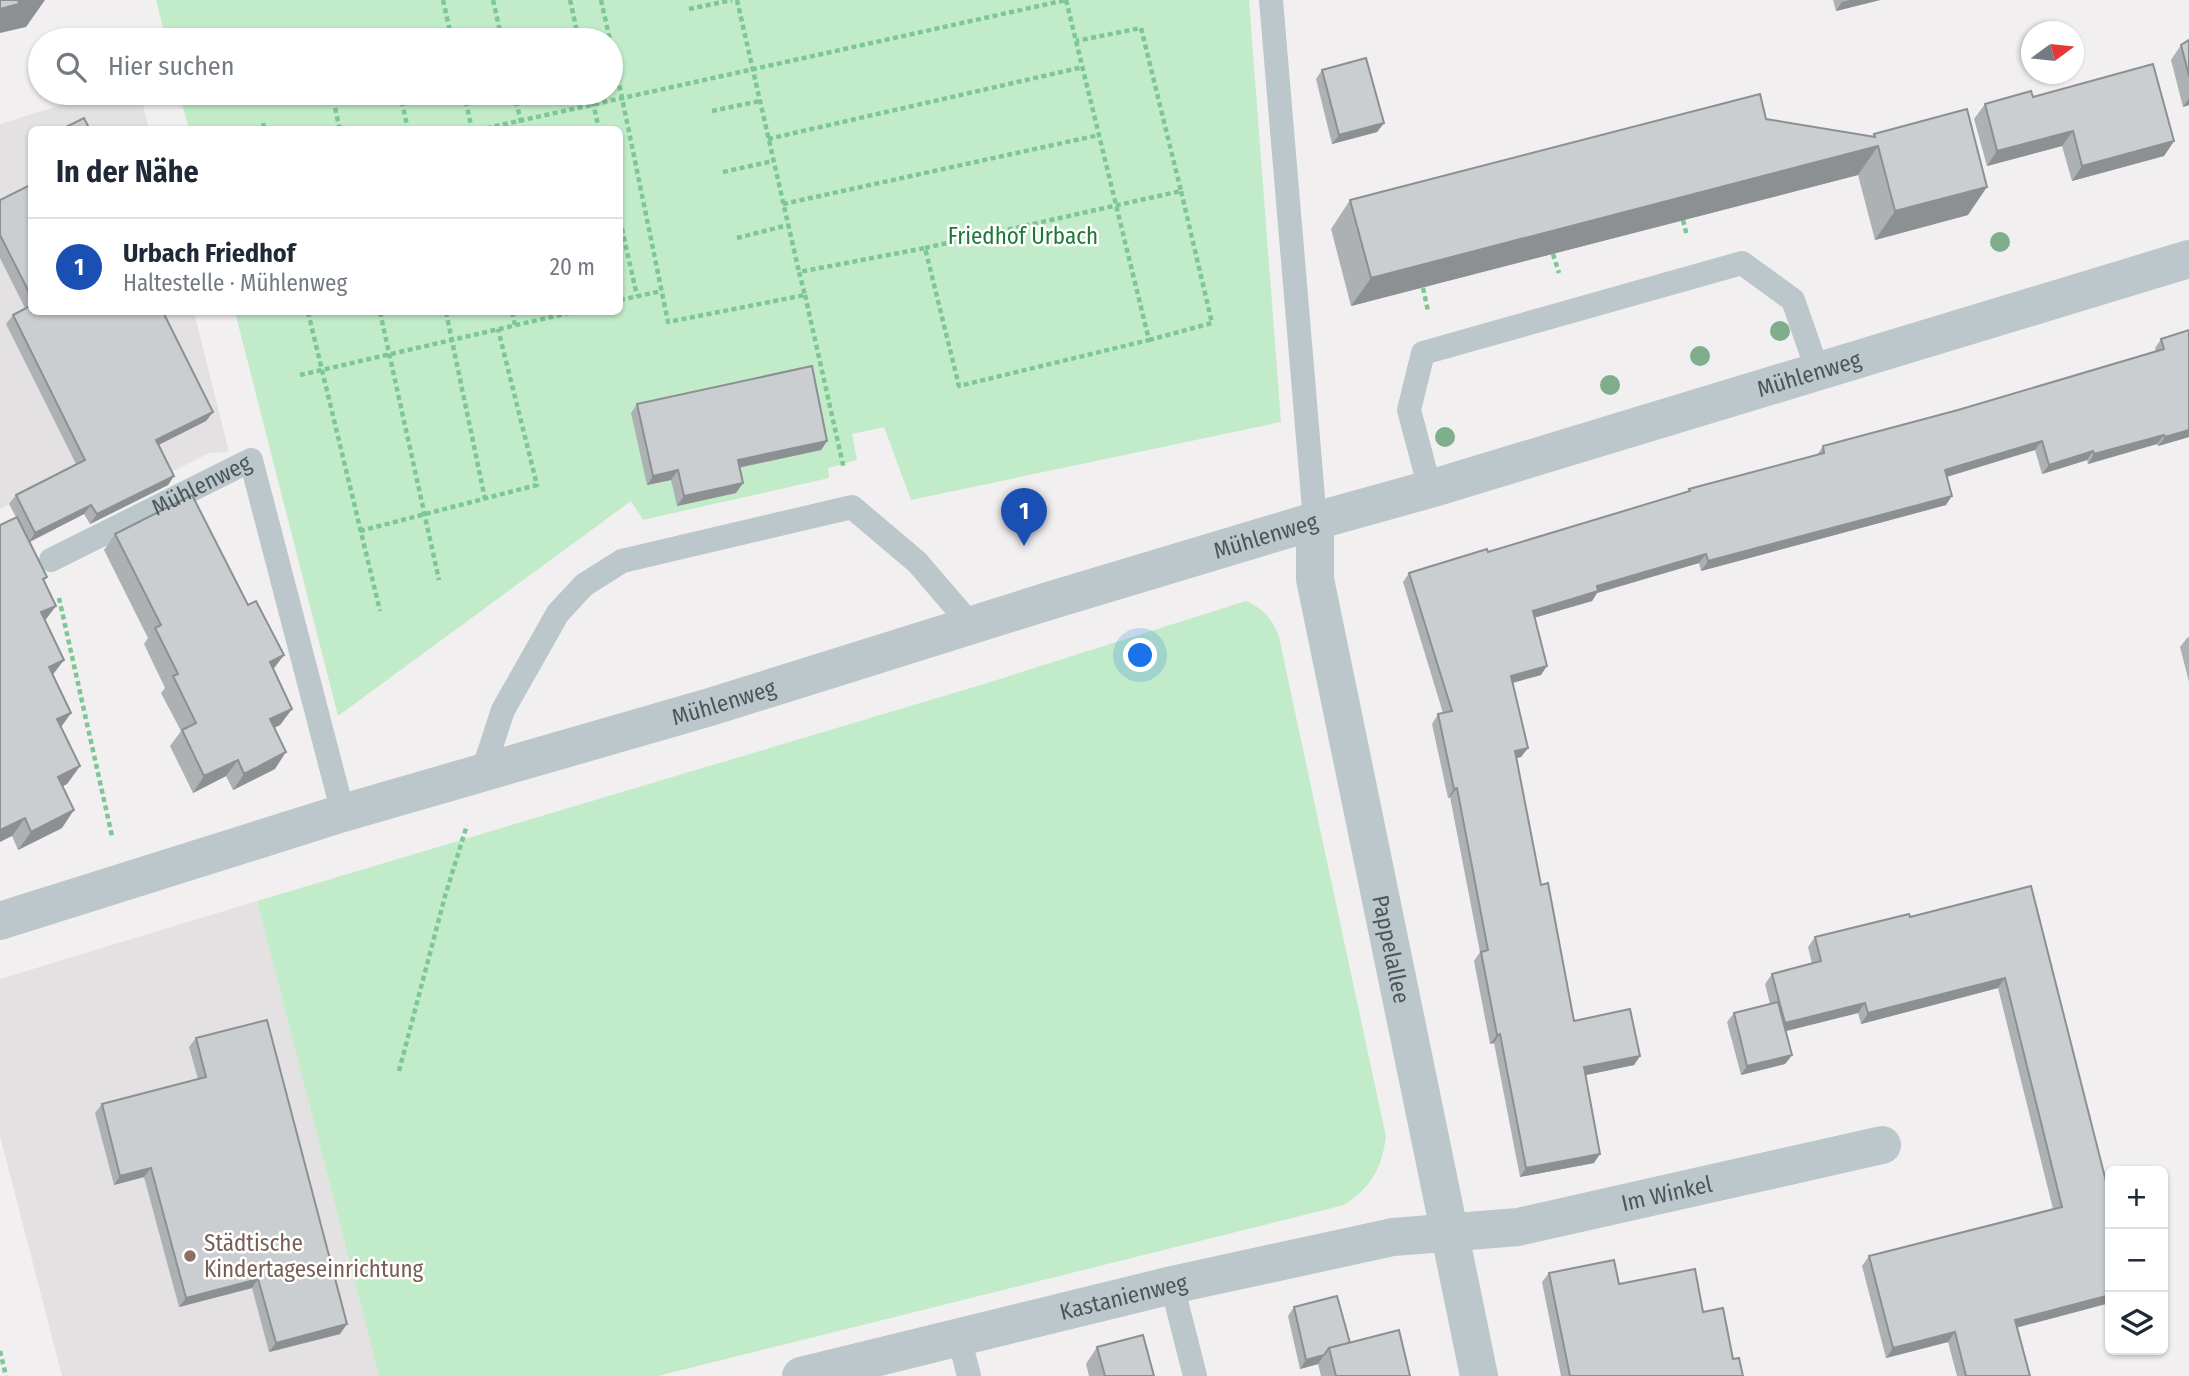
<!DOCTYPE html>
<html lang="de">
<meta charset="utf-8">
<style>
:root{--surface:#fff;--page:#f6f6f7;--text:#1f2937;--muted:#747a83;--line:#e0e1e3;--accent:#ea580c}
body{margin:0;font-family:"Fira Sans Condensed",sans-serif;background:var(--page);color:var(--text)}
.controls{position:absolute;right:21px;bottom:21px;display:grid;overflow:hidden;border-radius:10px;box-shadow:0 2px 5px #0004}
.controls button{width:63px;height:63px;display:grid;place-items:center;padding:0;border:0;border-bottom:2px solid var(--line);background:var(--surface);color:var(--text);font:35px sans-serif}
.compass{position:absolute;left:2021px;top:21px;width:63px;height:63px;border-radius:50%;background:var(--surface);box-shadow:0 2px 5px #0004;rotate:75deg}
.you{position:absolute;left:1141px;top:656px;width:24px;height:24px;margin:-18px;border:5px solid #fff;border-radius:50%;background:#1a73e8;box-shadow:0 0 0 10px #1a73e833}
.badge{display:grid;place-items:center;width:46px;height:46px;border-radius:50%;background:var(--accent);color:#fff;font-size:23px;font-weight:700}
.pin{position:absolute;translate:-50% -58px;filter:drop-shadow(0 2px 4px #0008)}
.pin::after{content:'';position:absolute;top:37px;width:24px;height:21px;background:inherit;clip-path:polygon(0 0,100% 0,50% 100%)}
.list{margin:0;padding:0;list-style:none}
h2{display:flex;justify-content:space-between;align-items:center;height:91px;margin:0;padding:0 28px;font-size:30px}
h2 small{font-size:23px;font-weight:400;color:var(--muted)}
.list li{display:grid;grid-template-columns:46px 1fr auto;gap:21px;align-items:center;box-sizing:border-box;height:98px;padding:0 28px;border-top:2px solid var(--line)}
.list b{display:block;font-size:26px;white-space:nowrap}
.list p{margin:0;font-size:23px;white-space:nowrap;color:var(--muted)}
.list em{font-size:23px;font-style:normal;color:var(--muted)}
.icon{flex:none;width:38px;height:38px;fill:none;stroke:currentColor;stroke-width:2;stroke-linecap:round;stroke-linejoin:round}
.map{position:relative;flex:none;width:2189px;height:1376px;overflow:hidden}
.search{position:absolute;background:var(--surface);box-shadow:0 2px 5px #0004;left:28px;top:28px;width:595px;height:77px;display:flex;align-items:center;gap:18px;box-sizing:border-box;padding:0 24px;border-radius:38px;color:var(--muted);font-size:26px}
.panel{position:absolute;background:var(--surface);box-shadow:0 2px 5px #0004;left:28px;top:126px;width:595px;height:189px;border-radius:10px}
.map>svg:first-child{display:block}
</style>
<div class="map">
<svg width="2189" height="1376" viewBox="0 0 2189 1376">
<rect width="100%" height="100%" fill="#f2eff0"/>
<g fill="#e3e1e1">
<path d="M100,93H140L149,129L32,130V312H194L229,452L209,453L163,476L51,484L0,509V124Z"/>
<path d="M257,901L379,1376H62L0,1136V979Z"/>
</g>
<g fill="#c2ecc9">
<path d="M156,0H1249L1281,422L911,500L884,427L852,434L857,460L828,468L829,478L643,520L631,501L338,716L235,312H620V130L189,129L179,93H611V40H166Z"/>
<path d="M1246,601C1265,610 1272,618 1279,637L1386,1137C1381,1170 1372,1186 1344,1205L658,1376H379L257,901L984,684Z"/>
</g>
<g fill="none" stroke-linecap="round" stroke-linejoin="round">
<g stroke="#7cc792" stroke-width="4.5" stroke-dasharray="5 3.5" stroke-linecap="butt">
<path d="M443,0L452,40"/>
<path d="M493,0L502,40"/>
<path d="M570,0L579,40"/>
<path d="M601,0L610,40"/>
<path d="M737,0L799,272"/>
<path d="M689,9L732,0"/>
<path d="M611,44L668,322L805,295L799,272L925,248L959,386L1149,340L1066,0"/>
<path d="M400,93L408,130"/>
<path d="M464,93L472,130"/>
<path d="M514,93L523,130"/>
<path d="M591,93L599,130"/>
<path d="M335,108L340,130"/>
<path d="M712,111L760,101"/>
<path d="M263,123L265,130"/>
<path d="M478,130L1066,0"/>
<path d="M768,139L1083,67"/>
<path d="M723,172L773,161"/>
<path d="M783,204L1099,135"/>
<path d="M620,220L637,296"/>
<path d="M1683,220L1687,236"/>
<path d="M737,238L788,225"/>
<path d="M925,248L1181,191L1141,28L1076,41"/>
<path d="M1553,254L1559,273"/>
<path d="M1423,288L1428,311"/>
<path d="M805,295L844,469"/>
<path d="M620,300L662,291"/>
<path d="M308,312L380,611"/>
<path d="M380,312L439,580"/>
<path d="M446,312L485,499"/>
<path d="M512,312L515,325"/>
<path d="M1149,340L1212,323L1181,191"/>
<path d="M300,375L573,312"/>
<path d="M360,531L537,485L498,329"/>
<path d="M59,598L112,836"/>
<path d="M399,1071L445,896L467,825"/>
<path d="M0,1351L6,1376"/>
</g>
<g stroke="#bcc7cb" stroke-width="24">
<path d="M1271,0L1315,521"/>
<path d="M1430,489L1409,410L1423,353L1742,263L1793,300L1818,372"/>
<path id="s1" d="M51,560L251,460L343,813"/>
<path d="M483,771L503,710L558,613L584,585L622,561L852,507L917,562L972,626"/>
<path d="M1172,1285L1195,1376"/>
<path d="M959,1337L969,1376"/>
</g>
<g stroke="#bcc7cb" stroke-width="38">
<path id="s2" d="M1315,521V579L1479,1376"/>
<path id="s3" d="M0,921L343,813L710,707L1052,600L1315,521L1430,489L2189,259"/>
<path id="s4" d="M801,1376L1172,1285L1393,1237L1518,1227L1882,1145"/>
</g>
</g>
<g fill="#7eae8b">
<circle cx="2000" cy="242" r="10"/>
<circle cx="1780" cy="331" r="10"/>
<circle cx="1700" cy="356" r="10"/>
<circle cx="1610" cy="385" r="10"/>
<circle cx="1445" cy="437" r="10"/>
</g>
<g fill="#aeb1b4">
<path d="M1833,0H1880L1836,11Z"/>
<path d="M2189,40V105L2183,107L2171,60L2181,45Z"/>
<path d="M1322,70L1384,123L1377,132L1332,144L1316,79Z"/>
<path d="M2033,97L2174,141L2164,156L2072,181L2062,146L1987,166L1974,119L1985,104Z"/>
<path d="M1766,119L1872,137L1874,134L1968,215L1875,240L1858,175L1351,306L1331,229L1350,200Z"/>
<path d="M32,184V312L213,412L206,421L159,445L174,476L168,485L90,524L84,514L30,542L47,577L44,581L56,606L45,620L53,675L71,713L61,727L80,766L67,784L63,786L62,828L18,850L12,836L16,517L9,504L16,495L76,464L6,324L13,315L25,308L0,258V200Z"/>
<path d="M2189,330V437L2158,446L2157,444L2088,464L2087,460L2042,474L2035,450L1947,477L1946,505L1701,571L1699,563L1597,593L1592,601L1534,618L1541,675L1513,683L1528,748L1521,757L1516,758L1541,885L1574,1021L1640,1056L1634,1065L1585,1075L1594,1163L1520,1177L1494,1043L1490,1044L1474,961L1480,952L1450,797L1448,798L1432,724L1438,714L1443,713L1403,582L1409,573L1488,552L1687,492L1689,489L1817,455L1823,446L1958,410L2156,352L2155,348L2161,339Z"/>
<path d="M637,404L827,441L821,450L739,468L736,493L677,506L671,480L647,485L631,413Z"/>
<path d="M115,534L274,670L292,709L280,725L274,728L275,769L233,790L226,776L193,793L170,746L181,731L161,693L165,688L144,644L148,638L104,550Z"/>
<path d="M2189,637V682L2180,647L2187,638Z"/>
<path d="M2031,886L2110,1197L2017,1328L2030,1376H1957L1948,1342L1886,1358L1862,1266L1869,1256L2053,1209L1998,988L1861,1024L1858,1013L1786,1031L1792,1055L1785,1064L1741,1075L1727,1022L1734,1013L1770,1004L1765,984L1772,974L1812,964L1808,947L1815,937L1910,917Z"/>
<path d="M196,1038L340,1334L269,1352L252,1288L179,1307L144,1177L114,1185L95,1113L102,1104L198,1079L189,1047Z"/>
<path d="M1549,1273L1619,1284L1703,1312L1733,1359L1743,1376H1561L1542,1282Z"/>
<path d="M1294,1307L1350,1343L1410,1376H1321L1318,1364L1300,1369L1288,1316Z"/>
<path d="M1097,1347L1154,1376H1089L1086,1364Z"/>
</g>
<g fill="#8d9092">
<path d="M7,0H45L26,27L0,33V9Z"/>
<path d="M1850,0H1880L1836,11L1842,2Z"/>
<path d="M2189,98V105L2183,107Z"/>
<path d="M1384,123L1377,132L1332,144L1339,135Z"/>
<path d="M2073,131L2062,146L1987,166L1997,151Z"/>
<path d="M2174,141L2164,156L2072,181L2082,166Z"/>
<path d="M1878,146L1858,175L1351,306L1371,278Z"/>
<path d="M1987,187L1968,215L1875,240L1895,211Z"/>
<path d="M213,412L206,421L150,449L156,440Z"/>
<path d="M2189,430V437L2158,446L2165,437Z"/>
<path d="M2164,435L2157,444L2088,464L2094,454Z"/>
<path d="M827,441L821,450L731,469L738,460Z"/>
<path d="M2042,441L2035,450L1939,479L1945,470Z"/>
<path d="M2093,451L2087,460L2042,474L2049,465Z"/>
<path d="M678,470L671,480L647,485L653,476Z"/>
<path d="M174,476L168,485L90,524L97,514Z"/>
<path d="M743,483L736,493L677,506L684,496Z"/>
<path d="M1952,496L1946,505L1701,571L1708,561Z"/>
<path d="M91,505L84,514L29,542L35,533Z"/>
<path d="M1706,554L1699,563L1597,593L1592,601L1526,620L1533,611L1597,586Z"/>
<path d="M56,606L43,623L41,612Z"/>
<path d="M284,655L272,671L270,662Z"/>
<path d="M64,660L51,677L49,667Z"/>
<path d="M1547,666L1541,675L1504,685L1511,676Z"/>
<path d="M292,709L280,725L259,735L270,719Z"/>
<path d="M71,713L58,731L57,719Z"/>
<path d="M1528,748L1521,757L1508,760L1515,751Z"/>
<path d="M286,752L275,769L233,790L244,774Z"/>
<path d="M238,760L226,776L193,793L204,776Z"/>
<path d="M80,766L67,784L45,795L58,777Z"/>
<path d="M1457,788L1450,797L1448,798L1454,789Z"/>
<path d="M74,810L62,828L18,850L31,832Z"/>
<path d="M25,818L12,836L0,842V830Z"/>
<path d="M2005,978L1998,988L1861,1024L1868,1013Z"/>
<path d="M1865,1003L1858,1013L1778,1033L1785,1023Z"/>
<path d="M1500,1034L1494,1043L1490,1044L1497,1035Z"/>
<path d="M1792,1055L1785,1064L1741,1075L1747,1066Z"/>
<path d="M1640,1056L1634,1065L1577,1077L1584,1067Z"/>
<path d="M1600,1154L1594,1163L1520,1177L1526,1168Z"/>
<path d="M151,1168L144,1177L114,1185L120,1176Z"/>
<path d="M258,1279L252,1288L179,1307L186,1298Z"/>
<path d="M2110,1295V1303L2008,1330L2015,1320Z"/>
<path d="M347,1324L340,1334L269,1352L276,1343Z"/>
<path d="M1955,1332L1948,1342L1886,1358L1893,1348Z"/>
<path d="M1324,1355L1318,1364L1300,1369L1306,1360Z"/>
</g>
<g fill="#caced1" stroke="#8d9092" stroke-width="2">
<path d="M0,0H18L19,4L0,9Z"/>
<path d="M2189,40V76L2181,45Z"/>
<path d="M1366,58L1384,123L1339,135L1322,70Z"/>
<path d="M2153,64L2174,141L2082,166L2073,131L1997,151L1985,104L2031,91L2033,97Z"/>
<path d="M1760,94L1766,119L1875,137L1874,134L1967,109L1987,187L1895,211L1878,146L1371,278L1350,200Z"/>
<path d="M84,118L90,130H60Z"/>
<path d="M32,184V298L0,235V200Z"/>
<path d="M32,305V312H163L213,412L156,440L174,476L97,514L91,505L35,533L16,495L85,460L13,315Z"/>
<path d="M2189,330V430L2165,437L2164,435L2094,454L2093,451L2049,465L2042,441L1945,470L1952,496L1708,561L1706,554L1597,586L1598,591L1533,611L1547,666L1511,676L1528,748L1515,751L1541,885L1548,883L1574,1021L1630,1009L1640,1056L1584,1067L1600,1154L1526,1168L1500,1034L1497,1035L1481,952L1488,950L1457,788L1454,789L1438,714L1452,711L1409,573L1487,549L1488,552L1690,491L1689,489L1824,453L1823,446L1958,410L2164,349L2161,339Z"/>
<path d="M812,366L827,441L738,460L743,483L684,496L678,470L653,476L637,404Z"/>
<path d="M192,495L248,605L256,601L284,655L270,662L292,709L270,719L286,752L244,774L238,760L204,776L182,730L196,723L173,676L178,674L155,628L161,625L115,534Z"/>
<path d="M17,517L47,577L43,579L56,606L41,612L64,660L49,667L71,713L57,719L80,766L58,777L74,810L31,832L25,818L0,830V525Z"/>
<path d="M2031,886L2110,1197V1295L2015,1320L2030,1376H1966L1955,1332L1893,1348L1869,1256L2062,1207L2005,978L1868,1013L1865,1003L1785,1023L1772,974L1821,961L1815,937L1909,914L1910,917Z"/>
<path d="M1778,1002L1792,1055L1747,1066L1734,1013Z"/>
<path d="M267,1020L347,1324L276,1343L258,1279L186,1298L151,1168L120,1176L102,1104L206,1077L196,1038Z"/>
<path d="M1614,1260L1619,1284L1695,1269L1703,1312L1723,1308L1733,1359L1739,1358L1743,1376H1570L1549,1273Z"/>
<path d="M1337,1296L1350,1343L1329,1348L1324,1355L1306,1360L1294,1307Z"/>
<path d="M1399,1330L1410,1376H1336L1329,1348Z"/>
<path d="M1143,1335L1154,1376H1105L1097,1347Z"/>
</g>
<circle fill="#8d6e63" stroke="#fff" stroke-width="2.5" cx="190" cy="1256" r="7"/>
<g text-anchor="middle" stroke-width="5" stroke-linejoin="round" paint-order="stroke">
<g font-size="23" fill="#1f7838" stroke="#fff">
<text x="1023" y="244">Friedhof Urbach</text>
</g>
<g font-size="23" fill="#49575b" stroke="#fff">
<text dy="8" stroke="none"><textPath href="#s3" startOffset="1890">Mühlenweg</textPath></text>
<text dy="8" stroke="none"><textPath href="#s1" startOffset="168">Mühlenweg</textPath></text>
<text dy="8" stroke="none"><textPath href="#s3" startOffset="1323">Mühlenweg</textPath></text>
<text dy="8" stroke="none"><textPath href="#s3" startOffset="756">Mühlenweg</textPath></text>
<text dy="8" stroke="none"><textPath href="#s2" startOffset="436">Pappelallee</textPath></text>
<text dy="8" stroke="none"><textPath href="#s4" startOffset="886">Im Winkel</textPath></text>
<text dy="8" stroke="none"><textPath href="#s4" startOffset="332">Kastanienweg</textPath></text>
</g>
<g font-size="23" fill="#785e54" stroke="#fff" text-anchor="start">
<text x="204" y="1251">Städtische<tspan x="204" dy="26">Kindertageseinrichtung</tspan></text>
</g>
</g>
</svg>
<div class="controls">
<button>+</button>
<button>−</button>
<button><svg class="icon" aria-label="layers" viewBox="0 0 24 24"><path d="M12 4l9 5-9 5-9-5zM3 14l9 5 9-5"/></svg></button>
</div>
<svg class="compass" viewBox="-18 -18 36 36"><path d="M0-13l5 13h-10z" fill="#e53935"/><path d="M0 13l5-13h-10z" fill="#747a83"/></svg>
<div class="you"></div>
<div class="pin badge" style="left:1024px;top:546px;background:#1a4fb4">1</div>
<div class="search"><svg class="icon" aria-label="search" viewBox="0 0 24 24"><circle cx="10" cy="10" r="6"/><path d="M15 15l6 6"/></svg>Hier suchen</div>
<section class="panel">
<h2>In der Nähe<small></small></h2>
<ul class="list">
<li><span class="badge" style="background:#1a4fb4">1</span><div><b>Urbach Friedhof</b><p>Haltestelle · Mühlenweg</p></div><em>20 m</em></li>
</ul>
</section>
</div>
